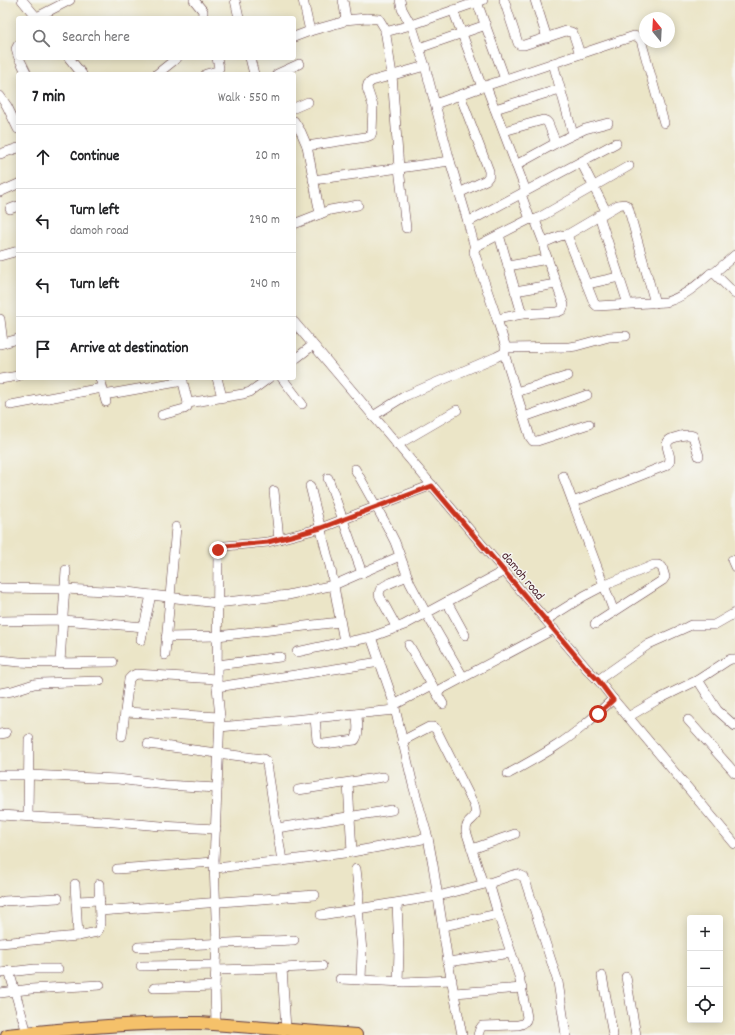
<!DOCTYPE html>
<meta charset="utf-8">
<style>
:root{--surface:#fff;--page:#f2f2f2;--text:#202124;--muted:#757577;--line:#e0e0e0}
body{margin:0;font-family:Dekko,sans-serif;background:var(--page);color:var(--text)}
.controls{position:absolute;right:12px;bottom:12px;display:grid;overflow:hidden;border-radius:4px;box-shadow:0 2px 10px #0003}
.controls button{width:36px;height:36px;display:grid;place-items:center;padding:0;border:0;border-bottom:1px solid var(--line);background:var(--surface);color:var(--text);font:20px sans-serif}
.compass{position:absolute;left:639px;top:12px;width:36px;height:36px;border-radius:50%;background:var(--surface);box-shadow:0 2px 10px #0003;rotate:342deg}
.stop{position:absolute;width:12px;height:12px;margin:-9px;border:3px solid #c8321e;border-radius:50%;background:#fff}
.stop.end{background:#c8321e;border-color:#fff;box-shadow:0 1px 4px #0008}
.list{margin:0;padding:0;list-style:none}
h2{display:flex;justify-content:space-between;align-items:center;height:52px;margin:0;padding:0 16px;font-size:17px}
h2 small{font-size:13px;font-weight:400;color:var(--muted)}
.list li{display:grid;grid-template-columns:26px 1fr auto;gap:12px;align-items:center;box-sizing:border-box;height:64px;padding:0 16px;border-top:1px solid var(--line)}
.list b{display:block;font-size:15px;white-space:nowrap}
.list p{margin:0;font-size:13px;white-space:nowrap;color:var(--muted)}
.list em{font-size:13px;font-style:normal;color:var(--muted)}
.icon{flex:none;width:22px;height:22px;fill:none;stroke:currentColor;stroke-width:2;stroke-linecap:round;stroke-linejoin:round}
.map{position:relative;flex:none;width:735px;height:1035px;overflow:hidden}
.search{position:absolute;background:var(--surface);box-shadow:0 2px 10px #0003;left:16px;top:16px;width:280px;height:44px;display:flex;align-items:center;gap:10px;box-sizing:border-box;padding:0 14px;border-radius:4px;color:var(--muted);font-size:15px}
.panel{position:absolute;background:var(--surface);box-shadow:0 2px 10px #0003;left:16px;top:72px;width:280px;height:308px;border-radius:4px}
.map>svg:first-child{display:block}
</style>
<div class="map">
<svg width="735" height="1035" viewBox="0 0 735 1035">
<rect width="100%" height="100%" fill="#f6f6f2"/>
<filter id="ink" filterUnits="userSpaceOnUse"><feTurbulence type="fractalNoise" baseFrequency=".025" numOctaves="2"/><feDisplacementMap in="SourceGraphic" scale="8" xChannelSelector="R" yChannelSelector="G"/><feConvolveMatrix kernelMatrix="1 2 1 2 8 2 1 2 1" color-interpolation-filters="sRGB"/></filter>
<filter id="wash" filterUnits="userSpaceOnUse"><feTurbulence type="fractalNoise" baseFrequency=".012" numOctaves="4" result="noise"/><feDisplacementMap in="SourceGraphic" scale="16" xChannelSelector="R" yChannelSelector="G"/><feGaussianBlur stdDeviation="0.9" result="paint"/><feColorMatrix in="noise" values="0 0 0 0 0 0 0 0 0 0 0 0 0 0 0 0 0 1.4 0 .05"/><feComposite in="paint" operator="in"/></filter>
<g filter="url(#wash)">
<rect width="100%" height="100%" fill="#ebe5c7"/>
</g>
<g filter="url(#ink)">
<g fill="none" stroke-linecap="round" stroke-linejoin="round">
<defs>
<g id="minor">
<path d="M22,0L37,18"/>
<path d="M194,0L203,11V13L202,18"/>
<path d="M235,0L239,18"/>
<path d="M303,0L310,31"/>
<path d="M400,0L402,9L413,29L425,66L450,161L468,222L475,248"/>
<path d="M504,0L518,43L520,45H524L566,31L571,32L573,33L580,54"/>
<path d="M535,0L547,38"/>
<path d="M477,2L505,79"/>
<path d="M453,10L482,87"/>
<path d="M37,17L70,0"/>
<path d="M344,20L367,18L379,19L385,29L392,75L399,168L406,228"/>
<path d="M385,32L411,25L483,0"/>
<path d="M294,37L310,31L342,22L346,18L343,0"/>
<path d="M18,45L16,49L18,56"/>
<path d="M419,48L486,25"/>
<path d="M19,58L27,74"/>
<path d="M69,58L82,74"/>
<path d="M250,58L254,74"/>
<path d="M553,63L573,134"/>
<path d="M157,74L177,58"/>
<path d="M206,74L217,71L219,68L217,58"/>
<path d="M277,74L299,64"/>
<path d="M486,86L526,191"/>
<path d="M0,96L7,106L18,129"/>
<path d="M435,104L482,87L634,36L638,37L641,40L664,123"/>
<path d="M294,108L308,102"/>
<path d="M495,109L560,89"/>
<path d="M294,121L301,132L307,146L320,214"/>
<path d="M504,131L543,120L546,121L548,123L556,143"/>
<path d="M307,146L366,137L371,135L372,132L373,106L367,88L368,84L372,81L425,66"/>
<path d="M0,154L18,148"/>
<path d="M581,162L606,211"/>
<path d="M516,165L556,143L585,129L608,123"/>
<path d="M313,180L450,161"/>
<path d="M0,192L18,184"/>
<path d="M459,193L486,180L489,176V171L460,95"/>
<path d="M521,194L530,219"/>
<path d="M10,209L18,206"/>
<path d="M599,215L628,304"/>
<path d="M535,220L629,166"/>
<path d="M468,222L616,143"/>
<path d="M294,224L330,210L358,205"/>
<path d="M499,235L522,314"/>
<path d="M567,235L618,205C623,204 625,203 628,207L655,303"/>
<path d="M0,256L18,251"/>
<path d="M508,266L548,259"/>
<path d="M714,273L735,255"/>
<path d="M587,284L619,277"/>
<path d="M515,291L556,284"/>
<path d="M0,319L3,343"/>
<path d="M497,319L522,314L558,312L562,310L564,305L545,252L544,248V242"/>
<path d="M294,322L587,669L598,680L613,699L735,844"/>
<path d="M0,344L18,339"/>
<path d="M506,348L569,347L576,346L609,337L626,336"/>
<path d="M504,353L530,437L533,441H537L589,424"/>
<path d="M294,360L313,345"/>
<path d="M100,378L106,402"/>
<path d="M217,378L222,397"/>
<path d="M282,378L302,404"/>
<path d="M0,379L18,376"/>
<path d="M516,392L568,376"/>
<path d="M104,395L183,381"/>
<path d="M188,403L243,394L250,392L269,378"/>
<path d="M11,405L102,388"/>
<path d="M162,415L184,409L187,407L188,403L182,378"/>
<path d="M373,416L405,396L496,357L504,353L506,348L497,319L474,252L475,248L477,246L530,219L535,220L543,241L544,242C552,241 559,234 567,235L594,303L597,306L666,302C684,297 697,285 711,273H714L735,294"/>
<path d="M524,417L587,395"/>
<path d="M397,445L457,410"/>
<path d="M355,469L387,526L395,542L410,583L426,613L463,677"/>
<path d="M563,476L614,612"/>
<path d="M328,478L362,573"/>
<path d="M310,486L331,570L343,636L344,639L347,641H352L371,637L404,625L504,571"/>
<path d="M274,491L279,539"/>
<path d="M573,502L667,465C676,457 660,445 671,439C673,438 677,437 680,436C685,435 688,434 693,436L699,456"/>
<path d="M732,560L735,567"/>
<path d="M0,588L64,589L127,592L217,603L288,595L334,585L400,556"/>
<path d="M447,602L465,635"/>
<path d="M546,620L584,596L603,586L654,565H658L662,567L665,577L663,580L595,624"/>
<path d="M0,621L63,620L144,627"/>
<path d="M397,628L380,597C379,595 379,593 380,590C382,585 401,579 407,576"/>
<path d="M166,637L217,636L340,622"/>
<path d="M371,637L393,700L413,785L428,838L433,865L448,962L462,1035"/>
<path d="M141,640L151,595"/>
<path d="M409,645L443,704"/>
<path d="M297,652L347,641"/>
<path d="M165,655L176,527"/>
<path d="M0,660C37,665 75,662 113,662"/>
<path d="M60,662L66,570"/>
<path d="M217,665L280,657"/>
<path d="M598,680L649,644L687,627L691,625H714L735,613"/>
<path d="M698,680L717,710L735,726"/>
<path d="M217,687L380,662"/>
<path d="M436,692L554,629"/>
<path d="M0,693L12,691L34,684L41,683L100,681"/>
<path d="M394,705L432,685"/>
<path d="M125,712L220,717"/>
<path d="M628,717L657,700L698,680L727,661L731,659H735"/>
<path d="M315,718L317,740L319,743L324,744L355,740C360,733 357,722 357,714"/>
<path d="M688,720L735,773"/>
<path d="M220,727L395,710"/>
<path d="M0,734L6,733"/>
<path d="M122,736L129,679L132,676L136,674L217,679"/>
<path d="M402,741L429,727H433L436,729L474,805C480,823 466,816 466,831L483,884"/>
<path d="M148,744L263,759L266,761L267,764L282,861"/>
<path d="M508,774C524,765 541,756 556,746C577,733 595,716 613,699"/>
<path d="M0,775H29L118,779L165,785L217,788"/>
<path d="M348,783L352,852"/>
<path d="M298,790L383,777"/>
<path d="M0,815L103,821L161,826L216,829"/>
<path d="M28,816L29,739"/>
<path d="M277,828L392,810"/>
<path d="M472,849L515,834"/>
<path d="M215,868L282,861L352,852L428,838"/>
<path d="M117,869L214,862"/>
<path d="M356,869L359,895L358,909L362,951L361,980"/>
<path d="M75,884L78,936"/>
<path d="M76,901L100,900"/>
<path d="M0,903L4,901L58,898"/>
<path d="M397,903L399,951L398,982"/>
<path d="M100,911L315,895"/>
<path d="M321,915L438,896L489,883L513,875L517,874L524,877L558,982L566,1035"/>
<path d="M443,926L498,914"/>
<path d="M0,943L78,936L97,932L99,929L100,923L99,884"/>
<path d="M138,947L294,940"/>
<path d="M448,962L511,953"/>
<path d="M141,966L216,965"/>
<path d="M282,968L286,1029"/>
<path d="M216,970L282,968L322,966"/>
<path d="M9,971L27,1033"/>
<path d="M0,973L35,969H58"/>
<path d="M602,976L613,1035"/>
<path d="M626,977L636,1035"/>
<path d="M340,979L404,982L452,980"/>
<path d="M154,988L215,986"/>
<path d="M0,993L31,989L100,985"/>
<path d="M454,993L522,988"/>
<path d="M216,1024L215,986L217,944L214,862L220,717L217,687L218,550L220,547L225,546L268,542L321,528L432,485"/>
<path d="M478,1035L480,1029L482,1026L518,1025C524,1024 526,1022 527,1017L519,976L498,914L489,883"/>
</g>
<path id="major" d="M7,1035C71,1028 136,1022 200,1023L356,1035"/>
</defs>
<use href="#minor" stroke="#623d42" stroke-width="10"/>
<use href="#major" stroke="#623d42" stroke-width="14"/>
<use href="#minor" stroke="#fff" stroke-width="9"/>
<use href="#major" stroke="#f5c16b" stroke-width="12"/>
</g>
</g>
<g fill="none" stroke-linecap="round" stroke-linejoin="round" filter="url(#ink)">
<path stroke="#c8321e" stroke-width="5" d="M218,550L220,547L225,546L268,542L321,528L432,486L587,669L598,680L613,700L598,714"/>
</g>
<g text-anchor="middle" stroke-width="3" stroke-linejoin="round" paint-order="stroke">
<g font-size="13" fill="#4a1f2b" stroke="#f6f6f2">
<text transform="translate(524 575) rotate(50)" y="5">damoh road</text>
</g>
</g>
</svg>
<div class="controls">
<button>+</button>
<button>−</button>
<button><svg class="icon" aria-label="locate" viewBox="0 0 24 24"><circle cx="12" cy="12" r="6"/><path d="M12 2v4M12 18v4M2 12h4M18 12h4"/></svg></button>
</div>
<svg class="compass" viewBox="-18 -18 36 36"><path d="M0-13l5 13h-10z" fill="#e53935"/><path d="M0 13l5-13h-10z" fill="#757577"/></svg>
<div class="stop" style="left:598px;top:714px"></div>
<div class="stop end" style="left:218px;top:550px"></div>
<div class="search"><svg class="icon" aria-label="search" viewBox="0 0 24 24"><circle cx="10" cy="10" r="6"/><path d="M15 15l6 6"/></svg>Search here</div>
<section class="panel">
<h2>7 min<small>Walk · 550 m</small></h2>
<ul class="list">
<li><svg class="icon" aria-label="ahead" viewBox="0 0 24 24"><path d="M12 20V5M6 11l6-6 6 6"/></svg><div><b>Continue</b></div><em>20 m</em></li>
<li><svg class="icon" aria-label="left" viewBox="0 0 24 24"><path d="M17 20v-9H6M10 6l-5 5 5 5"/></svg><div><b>Turn left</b><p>damoh road</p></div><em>290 m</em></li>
<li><svg class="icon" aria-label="left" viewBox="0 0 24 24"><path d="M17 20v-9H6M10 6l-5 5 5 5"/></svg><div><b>Turn left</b></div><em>240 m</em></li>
<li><svg class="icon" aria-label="arrive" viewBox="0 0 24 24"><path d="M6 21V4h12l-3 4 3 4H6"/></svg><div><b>Arrive at destination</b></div></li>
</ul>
</section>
</div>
